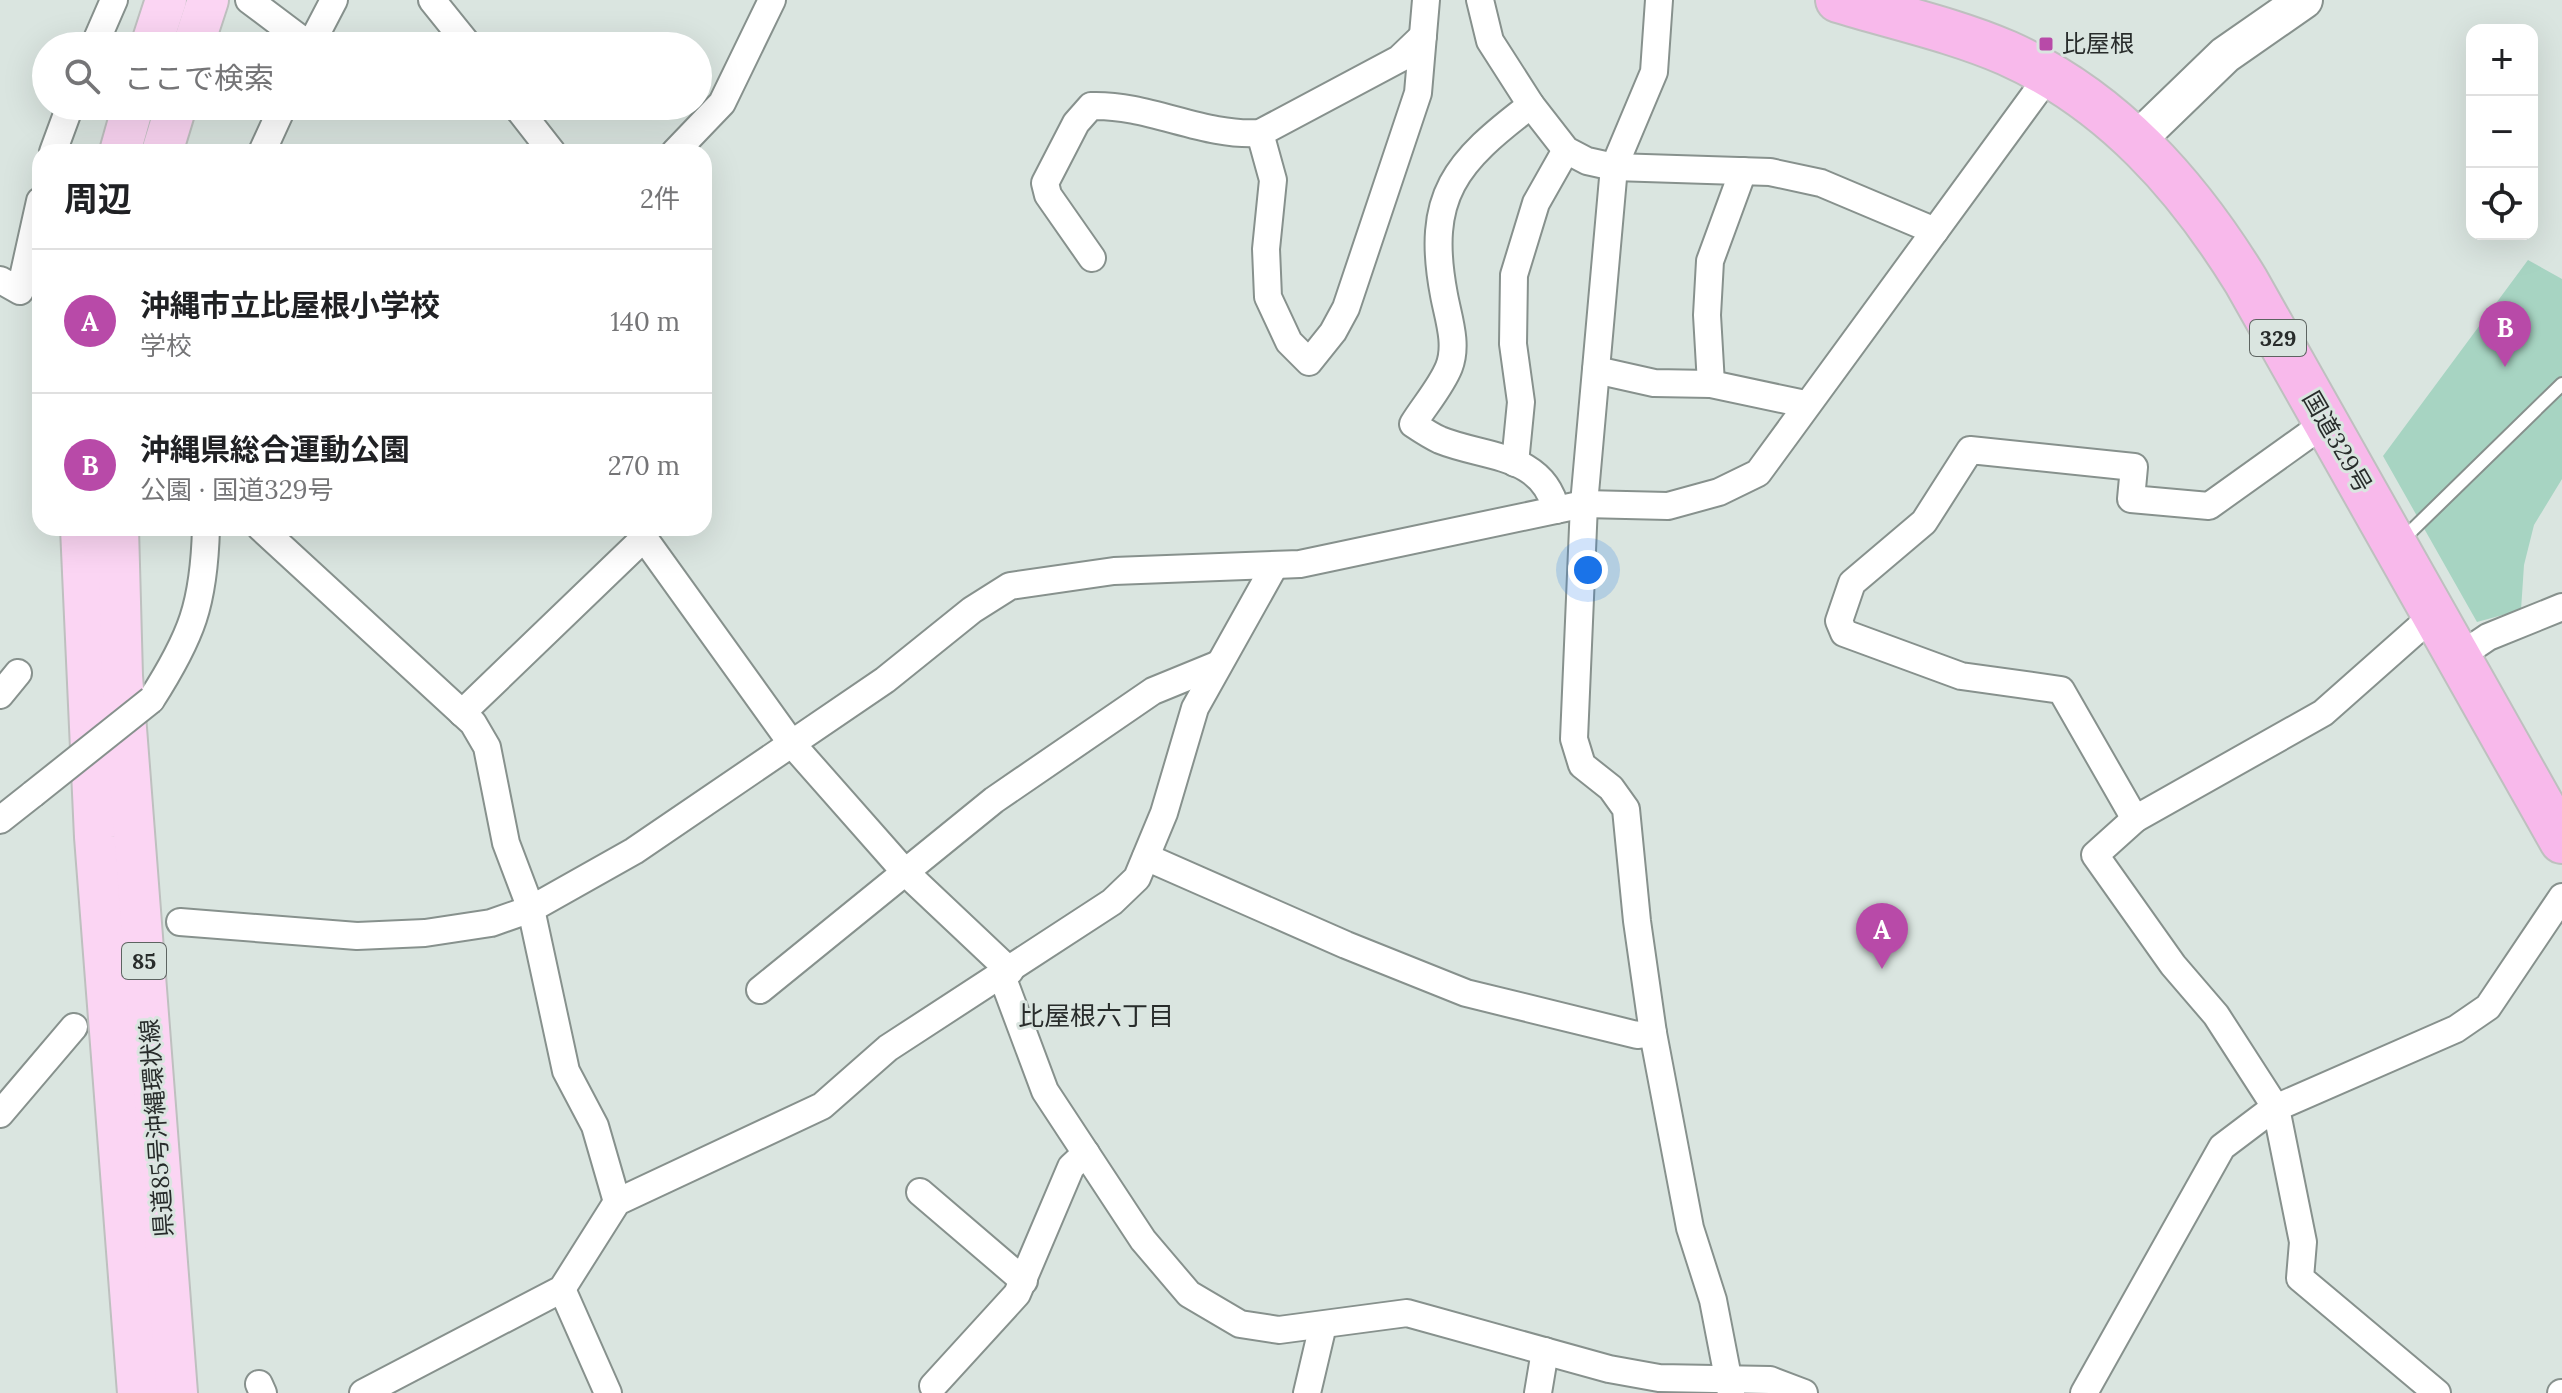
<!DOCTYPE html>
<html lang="ja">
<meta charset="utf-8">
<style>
:root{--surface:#fff;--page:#f6f6f6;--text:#202124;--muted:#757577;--line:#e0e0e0;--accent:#b84aa8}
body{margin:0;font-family:Lora,"Noto Sans JP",serif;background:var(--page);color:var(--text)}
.controls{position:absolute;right:24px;top:24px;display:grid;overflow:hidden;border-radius:16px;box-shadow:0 8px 32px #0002}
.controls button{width:72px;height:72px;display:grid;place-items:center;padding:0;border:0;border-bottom:2px solid var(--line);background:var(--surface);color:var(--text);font:40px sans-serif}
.you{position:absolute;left:1588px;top:570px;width:28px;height:28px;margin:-20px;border:6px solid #fff;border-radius:50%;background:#1a73e8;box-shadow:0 0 0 12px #1a73e833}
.badge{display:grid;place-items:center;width:52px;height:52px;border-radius:50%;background:var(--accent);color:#fff;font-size:26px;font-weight:700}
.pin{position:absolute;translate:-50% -66px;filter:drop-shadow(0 2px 4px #0008)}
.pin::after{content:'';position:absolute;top:42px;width:28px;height:24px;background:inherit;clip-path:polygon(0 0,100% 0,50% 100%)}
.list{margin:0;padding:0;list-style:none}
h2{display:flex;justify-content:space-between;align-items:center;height:104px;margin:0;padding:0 32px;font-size:34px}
h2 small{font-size:26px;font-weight:400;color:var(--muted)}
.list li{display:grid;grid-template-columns:52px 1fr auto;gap:24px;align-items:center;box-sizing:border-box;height:144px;padding:0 32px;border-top:2px solid var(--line)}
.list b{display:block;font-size:30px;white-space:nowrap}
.list p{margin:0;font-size:26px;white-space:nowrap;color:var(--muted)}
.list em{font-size:26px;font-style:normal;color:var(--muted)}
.icon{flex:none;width:44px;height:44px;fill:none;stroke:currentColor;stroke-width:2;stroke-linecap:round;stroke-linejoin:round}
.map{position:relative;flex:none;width:2562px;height:1393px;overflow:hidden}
.search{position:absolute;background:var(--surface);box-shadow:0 8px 32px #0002;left:32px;top:32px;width:680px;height:88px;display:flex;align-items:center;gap:20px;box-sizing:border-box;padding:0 28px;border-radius:44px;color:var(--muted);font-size:30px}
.panel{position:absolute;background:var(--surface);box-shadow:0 8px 32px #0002;left:32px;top:144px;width:680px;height:392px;border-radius:24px}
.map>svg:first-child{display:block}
</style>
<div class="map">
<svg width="2562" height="1393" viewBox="0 0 2562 1393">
<rect width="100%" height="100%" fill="#dae5e0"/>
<path fill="#a7d4c2" d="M2528,260L2562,279V479L2534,525L2524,565L2521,610L2477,622L2383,456Z"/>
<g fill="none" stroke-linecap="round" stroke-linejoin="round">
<defs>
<path id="lane" d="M2402,540L2562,384"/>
<g id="street">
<path d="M249,0L310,46L334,0"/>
<path d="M432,0L469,46"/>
<path d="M1480,0L1490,41L1531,105L1566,150L1587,161L1614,167L1770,172L1821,183L1935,231"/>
<path d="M1659,0L1654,72L1614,167L1584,504L1574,739L1582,765L1611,788L1626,809L1637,921L1653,1033L1690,1228L1713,1300L1731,1393"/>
<path d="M94,46L114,0"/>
<path d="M1531,105C1456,162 1425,195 1444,295C1448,317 1458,344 1449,367C1441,387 1424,406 1413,424C1422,430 1431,436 1440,440C1484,458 1543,453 1556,510"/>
<path d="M516,106L552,152"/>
<path d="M1260,133L1273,180L1266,249L1268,297L1289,342L1309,362L1333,332L1346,308L1418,93L1426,0"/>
<path d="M53,152L70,106"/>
<path d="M262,152L283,106"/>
<path d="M675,152L722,103L772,0"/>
<path d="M1092,258L1048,195L1045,183L1076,123L1091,106C1149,104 1203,137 1260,133L1399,59L1423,36"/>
<path d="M0,280L20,291L40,201"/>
<path d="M1596,370L1654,383L1711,384L1805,404"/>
<path d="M1711,384L1707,315L1710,261L1743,171"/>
<path d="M1515,463L1521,402L1513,344L1514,275L1536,203L1566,150"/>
<path d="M261,528L473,723L487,747L506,843L531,909L566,1071L595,1126L617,1202"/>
<path d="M2436,613L2323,713L2135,819L2095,855L2173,965L2216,1015L2276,1108L2303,1242L2300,1278L2437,1393"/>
<path d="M2460,656L2488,637L2562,607"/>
<path d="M0,695L18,673"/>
<path d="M151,700C192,636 204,604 206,528"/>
<path d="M462,713L644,538L792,744L905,872L1010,971"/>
<path d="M2135,819L2061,690L1961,676L1844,633L1839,621L1852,583L1924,522L1970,450L2134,467L2131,499L2209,506L2325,423"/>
<path d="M0,820L33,794"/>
<path d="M1146,857L1346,945L1466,993L1637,1035L1653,1033"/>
<path d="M180,922L357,936L425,933L491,923L531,909L634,851L885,680L972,610L1010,586L1114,571L1300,564L1584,504L1668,506L1719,492L1758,473L2049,75"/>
<path d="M1002,976L1045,1091L1143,1240L1189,1294L1240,1324L1279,1330L1407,1313L1609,1369L1659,1378L1770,1380L1804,1393"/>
<path d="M760,990L994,800L1153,691L1219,664"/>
<path d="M0,1114L74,1027"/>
<path d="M920,1192L1024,1281"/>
<path d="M562,1289L608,1393"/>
<path d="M259,1384L263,1393"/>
<path d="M933,1386L1017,1294L1071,1167L1086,1153"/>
<path d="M363,1393L562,1289L617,1202L822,1106L888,1048L1112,902L1137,878L1164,813L1195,708L1275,565"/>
<path d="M1307,1393L1323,1325"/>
<path d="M1538,1393L1545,1351"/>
<path d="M2084,1393L2222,1147L2271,1110L2456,1029L2488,1007L2562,897"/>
<path d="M2561,1393H2562"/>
</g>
<path id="secondary" d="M2137,140L2225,55L2304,0"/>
<g id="primary">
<path d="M151,46L166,0"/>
<path d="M193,46L208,0"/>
<path d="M120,152L133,106"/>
<path d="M162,152L176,106"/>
<path d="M81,528L95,837L138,1393"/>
<path d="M118,528L122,676L177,1393"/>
</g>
<path id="highway" d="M1838,0C1894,17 1954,30 2007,53C2112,100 2187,185 2246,281L2562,841"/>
</defs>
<use href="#lane" stroke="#87918d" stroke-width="16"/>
<use href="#street" stroke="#87918d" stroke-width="30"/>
<use href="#secondary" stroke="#87918d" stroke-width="40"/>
<use href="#primary" stroke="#bec0bf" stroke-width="44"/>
<use href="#highway" stroke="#bec0bf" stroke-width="48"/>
<use href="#lane" stroke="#fff" stroke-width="12"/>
<use href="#street" stroke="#fff" stroke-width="26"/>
<use href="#secondary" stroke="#fff" stroke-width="36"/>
<use href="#primary" stroke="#fbd5f3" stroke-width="40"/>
<use href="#highway" stroke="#f8b9eb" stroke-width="44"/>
<defs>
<path id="street-bridge" d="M33,794L151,700"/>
</defs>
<use href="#street-bridge" stroke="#87918d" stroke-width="30" stroke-linecap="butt"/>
<use href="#street-bridge" stroke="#fff" stroke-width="26"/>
</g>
<rect fill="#b84aa8" stroke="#dae5e0" stroke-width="3" x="2038" y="36" width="16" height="16" rx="4"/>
<g text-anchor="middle" stroke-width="6" stroke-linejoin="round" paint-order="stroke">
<g fill="#dae5e0" stroke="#5d6461" stroke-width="2">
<rect x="2250" y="320" width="56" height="36" rx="6"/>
<rect x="122" y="943" width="44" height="36" rx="6"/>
</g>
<g font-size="22" font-weight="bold" fill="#282c2b">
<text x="2278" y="346">329</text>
<text x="144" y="969">85</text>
</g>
<g font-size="24" fill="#282c2b" stroke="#dae5e0" text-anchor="start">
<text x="2062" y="52">比屋根</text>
</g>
<g font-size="24" fill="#282c2b" stroke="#dae5e0">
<text transform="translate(2337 442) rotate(60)" y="8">国道329号</text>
<text transform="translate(157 1128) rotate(-94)" y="8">県道85号沖縄環状線</text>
</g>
<g font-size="26" fill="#282c2b" stroke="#dae5e0">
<text x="1096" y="1025">比屋根六丁目</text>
</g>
</g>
</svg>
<div class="controls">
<button>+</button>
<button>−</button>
<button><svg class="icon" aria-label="locate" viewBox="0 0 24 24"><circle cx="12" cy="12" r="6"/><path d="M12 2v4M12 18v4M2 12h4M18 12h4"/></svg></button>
</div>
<div class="you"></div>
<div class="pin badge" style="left:1882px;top:969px">A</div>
<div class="pin badge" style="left:2505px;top:367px">B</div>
<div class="search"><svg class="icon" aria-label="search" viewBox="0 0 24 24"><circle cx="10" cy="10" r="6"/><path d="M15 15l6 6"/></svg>ここで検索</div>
<section class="panel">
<h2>周辺<small>2件</small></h2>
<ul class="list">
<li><span class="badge">A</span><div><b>沖縄市立比屋根小学校</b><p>学校</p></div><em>140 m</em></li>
<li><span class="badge">B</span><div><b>沖縄県総合運動公園</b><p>公園 · 国道329号</p></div><em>270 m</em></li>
</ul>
</section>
</div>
